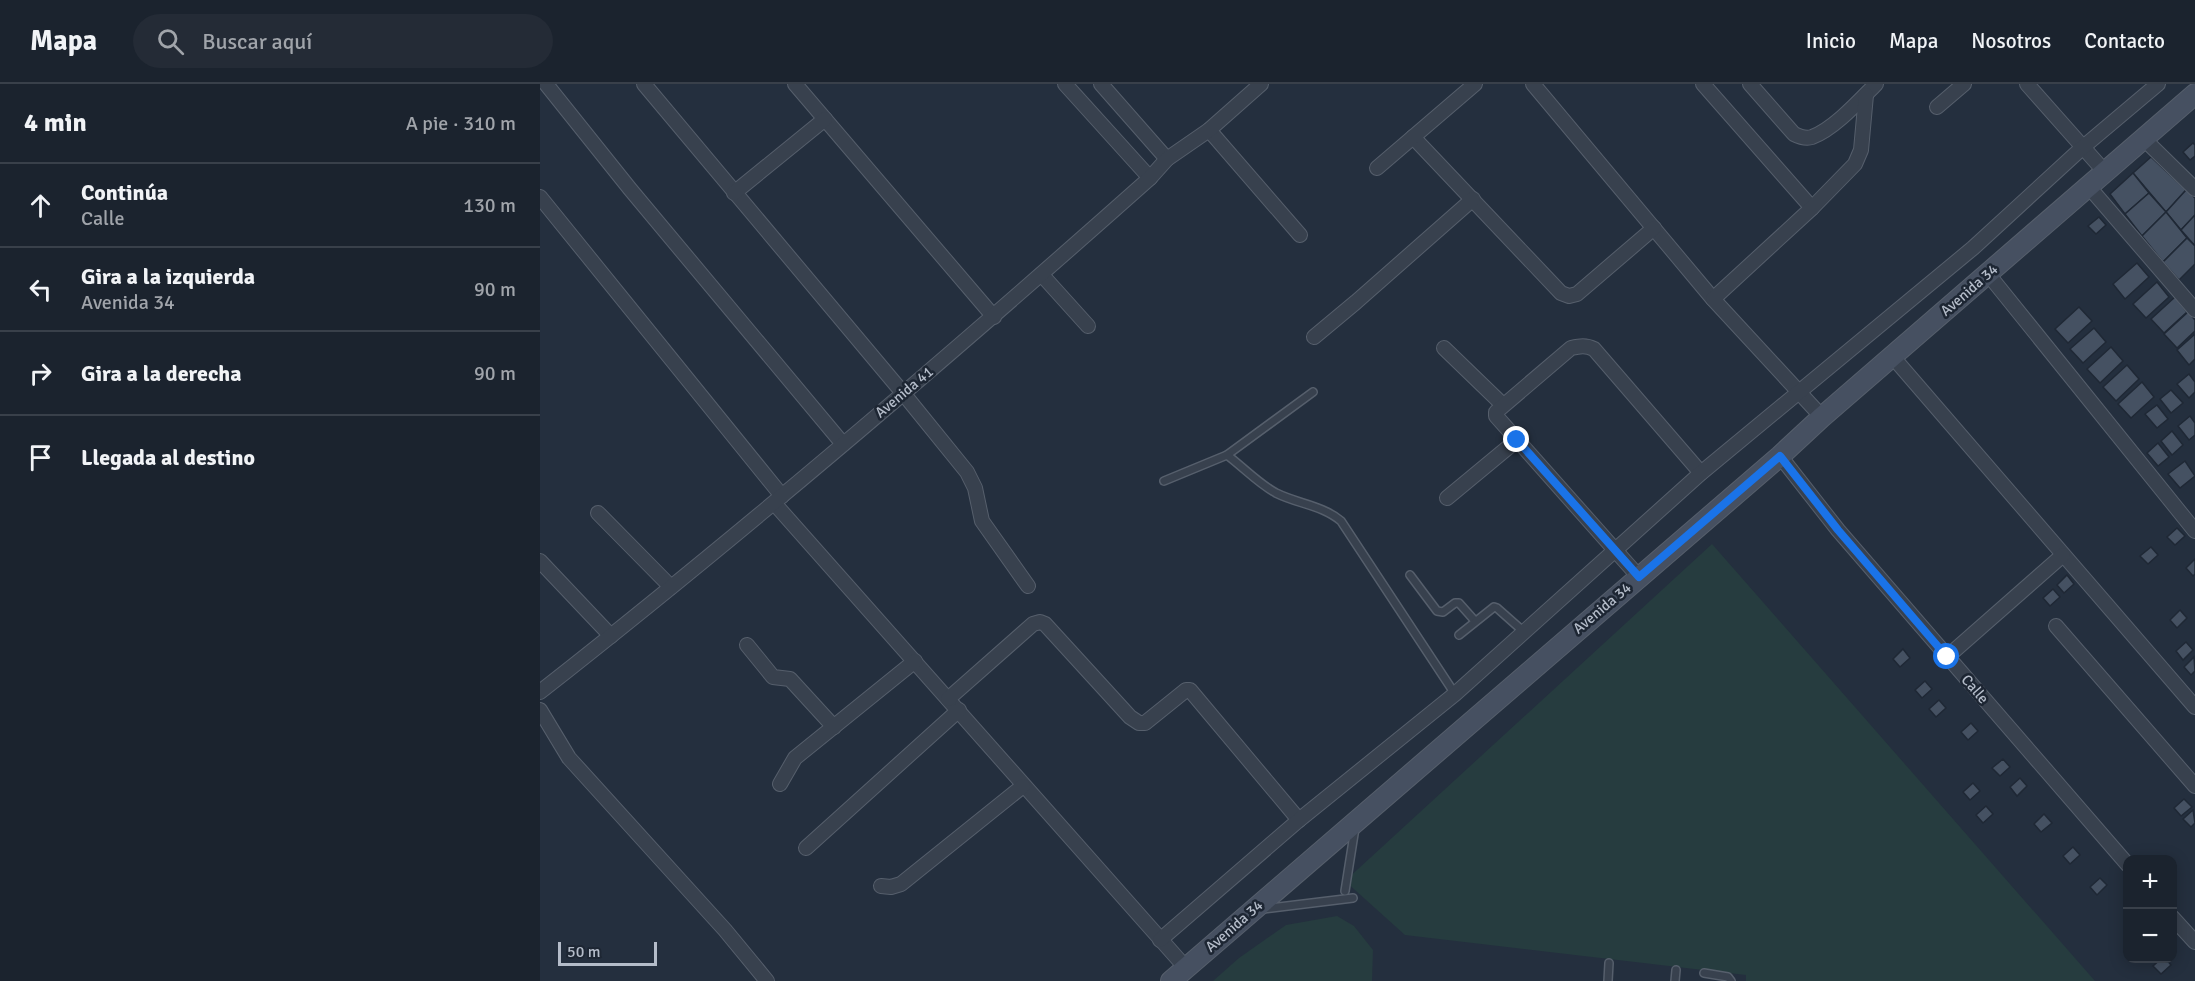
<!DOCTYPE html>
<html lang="es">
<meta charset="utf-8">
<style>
:root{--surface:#1b232e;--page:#242b36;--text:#f1f3f6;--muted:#a0a4aa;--line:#39404a}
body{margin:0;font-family:Signika,sans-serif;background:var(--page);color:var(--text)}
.controls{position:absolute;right:18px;bottom:18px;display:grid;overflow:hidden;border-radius:12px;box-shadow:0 3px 15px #0003}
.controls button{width:54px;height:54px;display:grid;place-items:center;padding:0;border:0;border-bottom:2px solid var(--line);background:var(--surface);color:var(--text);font:30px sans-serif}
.scale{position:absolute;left:18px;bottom:15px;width:99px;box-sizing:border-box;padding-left:6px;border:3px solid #b4bcc9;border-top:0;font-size:16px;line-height:21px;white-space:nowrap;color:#b4bcc9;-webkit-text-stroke:4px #1d2633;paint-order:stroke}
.stop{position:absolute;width:18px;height:18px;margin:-14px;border:4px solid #1a73e8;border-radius:50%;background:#fff}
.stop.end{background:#1a73e8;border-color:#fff;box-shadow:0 2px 6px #0008}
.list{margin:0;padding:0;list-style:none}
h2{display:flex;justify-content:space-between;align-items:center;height:78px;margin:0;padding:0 24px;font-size:26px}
h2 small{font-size:20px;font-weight:400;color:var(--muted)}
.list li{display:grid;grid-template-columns:39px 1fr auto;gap:18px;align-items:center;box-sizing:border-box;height:84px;padding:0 24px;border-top:2px solid var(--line)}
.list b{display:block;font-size:22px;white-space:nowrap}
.list p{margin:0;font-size:20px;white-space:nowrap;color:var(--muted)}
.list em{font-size:20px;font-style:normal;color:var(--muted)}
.icon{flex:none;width:33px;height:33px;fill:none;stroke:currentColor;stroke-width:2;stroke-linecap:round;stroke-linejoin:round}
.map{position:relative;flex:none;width:1655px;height:897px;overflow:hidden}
header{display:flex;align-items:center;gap:36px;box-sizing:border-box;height:84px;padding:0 30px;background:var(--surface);border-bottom:2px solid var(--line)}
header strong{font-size:28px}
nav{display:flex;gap:33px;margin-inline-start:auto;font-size:21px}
.search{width:420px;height:54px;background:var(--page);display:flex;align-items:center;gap:15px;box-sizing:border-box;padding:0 21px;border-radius:33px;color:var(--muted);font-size:22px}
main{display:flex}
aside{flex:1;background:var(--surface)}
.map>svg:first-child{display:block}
</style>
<header>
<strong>Mapa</strong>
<div class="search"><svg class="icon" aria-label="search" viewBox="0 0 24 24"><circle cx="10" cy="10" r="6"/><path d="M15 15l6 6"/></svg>Buscar aquí</div>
<nav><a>Inicio</a><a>Mapa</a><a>Nosotros</a><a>Contacto</a></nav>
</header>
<main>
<aside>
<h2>4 min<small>A pie · 310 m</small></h2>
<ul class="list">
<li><svg class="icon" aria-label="ahead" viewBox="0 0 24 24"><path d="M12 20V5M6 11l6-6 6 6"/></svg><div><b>Continúa</b><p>Calle</p></div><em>130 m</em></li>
<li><svg class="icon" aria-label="left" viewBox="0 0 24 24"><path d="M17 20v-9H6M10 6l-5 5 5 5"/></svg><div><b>Gira a la izquierda</b><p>Avenida 34</p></div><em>90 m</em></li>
<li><svg class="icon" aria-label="right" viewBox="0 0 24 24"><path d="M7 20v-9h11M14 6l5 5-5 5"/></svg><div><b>Gira a la derecha</b></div><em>90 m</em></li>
<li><svg class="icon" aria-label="arrive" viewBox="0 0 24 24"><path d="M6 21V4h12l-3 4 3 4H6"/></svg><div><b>Llegada al destino</b></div></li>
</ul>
</aside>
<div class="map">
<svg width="1655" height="897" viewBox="0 0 1655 897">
<rect width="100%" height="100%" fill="#242f3e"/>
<g fill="#263c3f">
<path d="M1172,460L1555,897H1206V891L865,851L805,797Z"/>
<path d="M797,832L814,842L833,866L832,897H673L699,874L746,841Z"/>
</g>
<g fill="#455162" stroke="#1f2835" stroke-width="1.5">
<path d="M1653,59L1655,61V72L1650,76L1643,68Z"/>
<path d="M1611,73L1646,106L1626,128L1593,89Z"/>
<path d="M1593,89L1609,109L1585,130L1570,110Z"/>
<path d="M1646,106L1655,114V131L1641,146L1626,128Z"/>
<path d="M1609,109L1626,128L1602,152L1585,130Z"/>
<path d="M1626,128L1647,154L1623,178L1602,152Z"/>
<path d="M1655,131V162L1641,146Z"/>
<path d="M1559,133L1566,141L1556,150L1548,142Z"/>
<path d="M1647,154L1655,162V180L1639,196L1623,178Z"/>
<path d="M1597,179L1609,193L1585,215L1573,200Z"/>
<path d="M1617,198L1629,213L1606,234L1593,220Z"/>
<path d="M1635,213L1647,228L1624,249L1611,235Z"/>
<path d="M1539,223L1552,237L1528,259L1515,245Z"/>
<path d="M1648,228L1655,236V247L1637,264L1624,250Z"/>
<path d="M1554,244L1566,258L1543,279L1530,265Z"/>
<path d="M1655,250V275L1649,281L1637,266Z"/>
<path d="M1571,263L1583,277L1560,299L1547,285Z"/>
<path d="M1587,281L1599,295L1576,317L1563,303Z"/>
<path d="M1649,290L1655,298V308L1649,314L1637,300Z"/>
<path d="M1602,298L1614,313L1591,334L1578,320Z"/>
<path d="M1631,306L1643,319L1631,329L1620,315Z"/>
<path d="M1617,321L1628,335L1617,344L1605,330Z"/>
<path d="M1650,332L1655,339V351L1649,356L1638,342Z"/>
<path d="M1632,347L1643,361L1632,371L1621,357Z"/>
<path d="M1618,359L1629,373L1618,382L1607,369Z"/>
<path d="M1645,377L1655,392L1640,404L1628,390Z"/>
<path d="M1637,444L1645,452L1635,461L1627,453Z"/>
<path d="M1611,463L1618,471L1608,480L1600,472Z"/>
<path d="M1655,475V490L1653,492L1646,484Z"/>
<path d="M1527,491L1534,500L1524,509L1517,501Z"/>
<path d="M1513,505L1520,513L1510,522L1503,514Z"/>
<path d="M1640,526L1647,534L1637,544L1630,536Z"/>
<path d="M1646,558L1653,566L1643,576L1636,567Z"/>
<path d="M1363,565L1370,574L1360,583L1353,575Z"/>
<path d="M1654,573L1655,587L1651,591L1644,583Z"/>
<path d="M1385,597L1392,605L1382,614L1375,606Z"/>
<path d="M1399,616L1406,624L1396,633L1389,625Z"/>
<path d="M1431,639L1438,647L1428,656L1421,648Z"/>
<path d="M1463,675L1470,683L1460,692L1452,684Z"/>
<path d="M1480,694L1487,702L1477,712L1470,703Z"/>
<path d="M1433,699L1440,707L1430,716L1423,708Z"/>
<path d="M1644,715L1652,723L1641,732L1634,724Z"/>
<path d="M1446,722L1453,730L1443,739L1436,731Z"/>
<path d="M1653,726L1655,739L1651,743L1643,735Z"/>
<path d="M1504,730L1512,739L1501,748L1494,740Z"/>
<path d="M1533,763L1540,771L1530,780L1523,772Z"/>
<path d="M1560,794L1567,801L1557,811L1550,803Z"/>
<path d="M1622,874H1625L1631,881L1621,890L1613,882Z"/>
</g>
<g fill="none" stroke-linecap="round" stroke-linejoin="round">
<defs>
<g id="lane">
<path d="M687,371L773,308"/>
<path d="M624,397L687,371C703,383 719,400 736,409C758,420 782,421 801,437L915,610"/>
<path d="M870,491L897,527L903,528L915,519H919L935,537"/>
<path d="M919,551L954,523L957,524L984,548"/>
<path d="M805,807L815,744"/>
<path d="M723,825L813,814"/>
<path d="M1164,889L1188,893L1191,897"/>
<path d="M1068,897L1069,879"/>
<path d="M1135,897L1136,886"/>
</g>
<g id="street">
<path d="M6,0L90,105L303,360"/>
<path d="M104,0L363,309L427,388L435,404L442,437L488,502"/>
<path d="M255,0L454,233"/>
<path d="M525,0L610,94"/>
<path d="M561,0L627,75"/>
<path d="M993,0L1173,215"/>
<path d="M1163,0L1272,124"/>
<path d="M1210,0L1254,50C1260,53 1266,55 1272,53C1294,45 1320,16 1336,0"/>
<path d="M1487,0L1565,88"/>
<path d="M1397,23L1424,0"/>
<path d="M669,46L760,151"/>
<path d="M873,53L1021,209L1029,212L1037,210L1114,144"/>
<path d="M1603,54L1655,105"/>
<path d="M837,84L935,0"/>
<path d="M1549,103L1655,226"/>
<path d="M194,109L285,35"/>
<path d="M0,113L242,412"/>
<path d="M1448,190L1655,447"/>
<path d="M502,191L548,242"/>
<path d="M774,253L816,218L933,115"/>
<path d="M904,264L963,321"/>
<path d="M1352,272L1655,623"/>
<path d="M1282,333L1173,215L1272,124L1315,80L1321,66L1326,11"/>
<path d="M1240,372L1298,446L1588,781"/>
<path d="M907,414L977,356"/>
<path d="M234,419L646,884"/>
<path d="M58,429L131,503"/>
<path d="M0,477L71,552"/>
<path d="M1099,493L956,332V328L1031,264C1040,262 1046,261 1054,265L1161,389"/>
<path d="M1516,542L1655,702"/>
<path d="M207,561L233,593L250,595L294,643"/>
<path d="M1407,573L1523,471"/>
<path d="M0,608C209,444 411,271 610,94L627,75L669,46L721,0"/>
<path d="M408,615L493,540L500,538L505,540L590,633L599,639H605L646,606H650L759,736"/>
<path d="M0,626L29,674L185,846L227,897"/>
<path d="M240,700L255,674L375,577"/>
<path d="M266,764L419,626"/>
<path d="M341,802L351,803L361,800L483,702"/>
<path d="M1632,833L1655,858"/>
<path d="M620,856L759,736L915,610L1161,389L1433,164L1542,64L1618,0"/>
</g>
<path id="secondary" d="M631,897L1240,372L1282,333L1655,10"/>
</defs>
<use href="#lane" stroke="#565f6c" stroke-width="10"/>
<use href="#street" stroke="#565f6c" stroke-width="16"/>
<use href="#secondary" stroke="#565f6c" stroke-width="22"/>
<use href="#lane" stroke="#38414e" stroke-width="7"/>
<use href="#street" stroke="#38414e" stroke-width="14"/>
<use href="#secondary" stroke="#465061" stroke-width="20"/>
</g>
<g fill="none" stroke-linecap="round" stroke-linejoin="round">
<path stroke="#1a73e8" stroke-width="8" d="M977,356L1099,493L1240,372L1298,446L1407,573"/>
</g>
<g text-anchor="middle" stroke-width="5" stroke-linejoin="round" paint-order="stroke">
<g font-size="15" fill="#b4bcc9" stroke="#1d2633">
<text transform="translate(1429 206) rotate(-41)" y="5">Avenida 34</text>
<text transform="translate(364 308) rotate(-40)" y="5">Avenida 41</text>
<text transform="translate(1062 524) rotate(-40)" y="5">Avenida 34</text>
<text transform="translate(1435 605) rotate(49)" y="5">Calle</text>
<text transform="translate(694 842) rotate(-41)" y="5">Avenida 34</text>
</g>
</g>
</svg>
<div class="controls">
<button>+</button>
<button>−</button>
</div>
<div class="scale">50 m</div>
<div class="stop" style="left:1407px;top:573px"></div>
<div class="stop end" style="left:977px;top:356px"></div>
</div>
</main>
